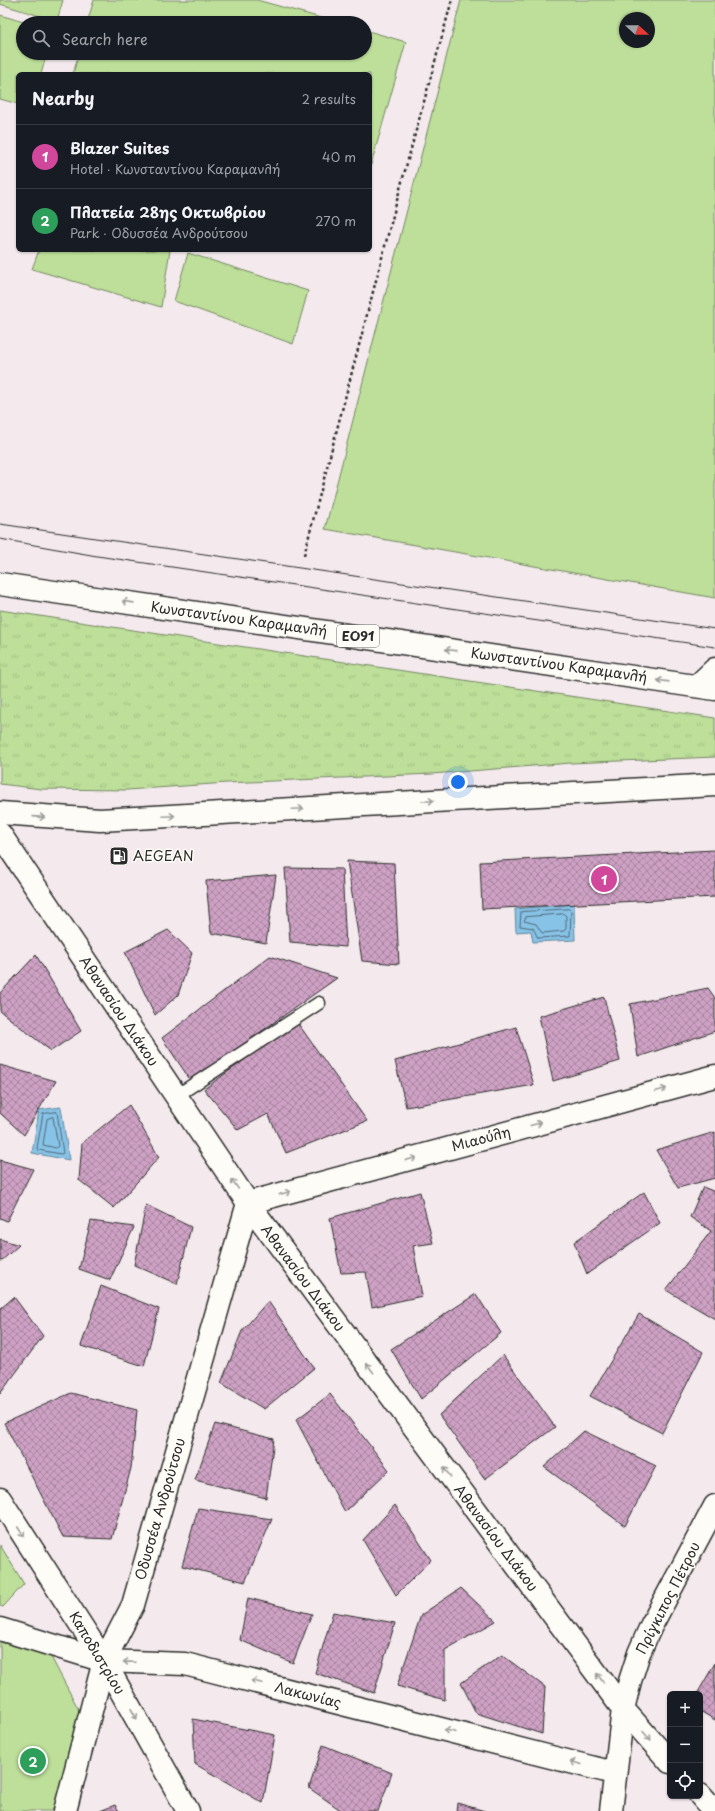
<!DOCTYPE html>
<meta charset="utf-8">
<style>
:root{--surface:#171b24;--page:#242831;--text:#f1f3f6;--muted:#9ea1a6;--line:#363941;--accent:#ea580c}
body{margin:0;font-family:"Playpen Sans",sans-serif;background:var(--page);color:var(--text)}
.controls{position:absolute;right:12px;bottom:12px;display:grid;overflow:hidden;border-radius:6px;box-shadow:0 1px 3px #0004}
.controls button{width:36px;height:36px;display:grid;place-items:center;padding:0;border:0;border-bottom:1px solid var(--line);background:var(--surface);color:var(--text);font:20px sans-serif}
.compass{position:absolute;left:619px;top:12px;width:36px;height:36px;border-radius:50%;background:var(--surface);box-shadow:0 1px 3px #0004;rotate:111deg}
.you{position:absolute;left:458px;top:782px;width:14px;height:14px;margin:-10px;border:3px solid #fff;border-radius:50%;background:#1a73e8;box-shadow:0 0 0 6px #1a73e833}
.badge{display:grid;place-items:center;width:26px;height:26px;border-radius:50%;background:var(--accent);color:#fff;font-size:13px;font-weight:700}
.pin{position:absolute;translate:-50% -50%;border:2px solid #fff;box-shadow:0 1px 4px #0006}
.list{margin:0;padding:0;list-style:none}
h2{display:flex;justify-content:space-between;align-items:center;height:52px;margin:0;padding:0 16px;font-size:17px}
h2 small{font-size:13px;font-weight:400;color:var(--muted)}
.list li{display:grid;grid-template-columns:26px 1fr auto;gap:12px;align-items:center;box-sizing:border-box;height:64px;padding:0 16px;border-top:1px solid var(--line)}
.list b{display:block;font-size:15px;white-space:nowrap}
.list p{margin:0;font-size:13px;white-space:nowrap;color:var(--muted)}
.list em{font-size:13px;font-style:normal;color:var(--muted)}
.icon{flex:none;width:22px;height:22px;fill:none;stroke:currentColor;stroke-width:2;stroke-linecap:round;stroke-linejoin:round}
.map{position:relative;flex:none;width:715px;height:1811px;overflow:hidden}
.search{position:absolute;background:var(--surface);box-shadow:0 1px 3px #0004;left:16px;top:16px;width:356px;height:44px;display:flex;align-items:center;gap:10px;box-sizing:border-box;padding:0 14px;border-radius:22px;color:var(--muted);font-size:15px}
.panel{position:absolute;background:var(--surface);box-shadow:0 1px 3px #0004;left:16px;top:72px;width:356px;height:180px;border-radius:6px}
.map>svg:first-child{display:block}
</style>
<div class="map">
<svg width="715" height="1811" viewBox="0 0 715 1811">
<defs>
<pattern id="grass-tufts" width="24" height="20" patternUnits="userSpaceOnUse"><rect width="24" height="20" fill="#bddf99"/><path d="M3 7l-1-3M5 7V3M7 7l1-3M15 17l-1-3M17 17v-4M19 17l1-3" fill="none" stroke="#a3c084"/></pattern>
<pattern id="building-cross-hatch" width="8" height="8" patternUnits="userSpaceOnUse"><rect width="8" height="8" fill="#cea1c4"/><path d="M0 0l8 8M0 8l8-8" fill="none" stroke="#a7839f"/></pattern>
</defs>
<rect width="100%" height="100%" fill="#f4eaed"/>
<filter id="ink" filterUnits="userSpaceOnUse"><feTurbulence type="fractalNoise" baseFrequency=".025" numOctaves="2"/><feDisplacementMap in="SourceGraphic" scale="8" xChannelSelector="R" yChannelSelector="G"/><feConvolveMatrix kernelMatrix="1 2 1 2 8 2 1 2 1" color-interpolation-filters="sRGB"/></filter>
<g filter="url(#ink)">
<path fill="url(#grass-tufts)" stroke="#748562" d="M0,610L715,718V757L571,763L432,774L227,783L127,790L41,789L0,784Z"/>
<g fill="#bddf99" stroke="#748562" fill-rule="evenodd">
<path d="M0,0H63L57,21L0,4Z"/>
<path d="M94,0H257L339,23H87Z"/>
<path d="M461,0H715V598L325,529ZM625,18H649V42H625Z"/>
<path d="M0,15L27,23H23V53H47L41,74H18V104L0,99Z"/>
<path d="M365,30L406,42L370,168V74H73L79,53H365Z"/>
<path d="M39,250H170L161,307L32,269Z"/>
<path d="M188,253L308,291L293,344L174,301Z"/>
<path d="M0,1545L24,1584L3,1607L0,1606Z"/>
<path d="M0,1642L50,1655L80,1712L53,1811H0Z"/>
</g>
<g fill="#87c3e7" stroke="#62869c">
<path d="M574,904L575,940L533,942L531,931L516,932L515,909Z"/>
<path d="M61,1107L69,1160L32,1153L39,1110Z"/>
</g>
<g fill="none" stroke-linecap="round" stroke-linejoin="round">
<g stroke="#506876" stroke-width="1">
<path d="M569,909L571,911L570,936L538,938L533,928L520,926L521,912Z"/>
<path d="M564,914L566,916V929L564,931L542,933L536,924L524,921L526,917Z"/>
<path d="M57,1112L63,1153L61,1154L38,1150L37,1148L43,1114Z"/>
<path d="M53,1117L58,1146L56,1148L43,1145L47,1119Z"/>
</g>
</g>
<g fill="url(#building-cross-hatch)" stroke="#2b2b2b">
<path d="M715,850V897L482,909L480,862Z"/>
<path d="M347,861L394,863L399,964L362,961Z"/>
<path d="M285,868L342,869L346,947L290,942Z"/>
<path d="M276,875L266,943L211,933L206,881Z"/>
<path d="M168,930L192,953L178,995L155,1015L125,952Z"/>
<path d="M36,955L81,1031L51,1051L0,1011V993Z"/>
<path d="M270,956L337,978L191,1081L162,1038Z"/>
<path d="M708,988L715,998V1031L638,1057L630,1004Z"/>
<path d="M604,997L620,1061L553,1081L539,1016Z"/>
<path d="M297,1022L367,1121L286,1153L268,1114L238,1130L204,1089Z"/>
<path d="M516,1027L534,1085L406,1107L395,1061Z"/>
<path d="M0,1065L56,1081L24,1135L0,1113Z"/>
<path d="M129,1105L159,1157L114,1208L79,1180L82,1143Z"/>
<path d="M715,1132V1178L678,1188L656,1150Z"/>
<path d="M0,1160L33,1169L7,1221L0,1218Z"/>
<path d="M703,1187L715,1192V1319L666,1290L711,1231L690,1217Z"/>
<path d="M420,1192L433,1243L413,1246L422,1296L372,1307L366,1272L341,1273L330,1218Z"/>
<path d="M644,1192L660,1223L587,1274L574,1242Z"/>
<path d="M146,1205L191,1227L177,1284L134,1265Z"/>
<path d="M91,1221L134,1227L110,1280L79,1269Z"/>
<path d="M0,1239L19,1245L0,1262Z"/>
<path d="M101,1286L159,1309L144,1366L81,1346Z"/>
<path d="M476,1294L501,1333L421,1399L391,1349Z"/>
<path d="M14,1297L43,1336L0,1394V1309Z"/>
<path d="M268,1301L314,1368L264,1409L221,1383L242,1331Z"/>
<path d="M639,1314L703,1352L662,1433L590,1396Z"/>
<path d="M503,1355L555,1427L485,1479L439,1415Z"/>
<path d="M71,1393L137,1410L131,1468L112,1539L63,1537L4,1423Z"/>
<path d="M330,1394L389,1470L345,1512L296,1420Z"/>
<path d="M215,1424L274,1439L266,1498L195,1480Z"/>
<path d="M584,1431L656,1466L625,1526L544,1467Z"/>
<path d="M395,1505L431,1560L396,1595L363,1540Z"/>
<path d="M198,1508L272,1519L245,1582L182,1566Z"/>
<path d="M461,1588L496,1621L445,1650V1700L397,1686L421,1615Z"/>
<path d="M248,1598L312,1614L293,1663L240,1640Z"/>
<path d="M333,1612L395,1623L374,1693L315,1673Z"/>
<path d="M502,1655L545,1687L542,1734L476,1713L461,1683Z"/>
<path d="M715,1663V1720L700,1711V1694H697Z"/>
<path d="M193,1719L275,1735L263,1803L195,1764Z"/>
<path d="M323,1745L392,1773L378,1811H342L309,1788Z"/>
<path d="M457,1803L485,1811H456Z"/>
<path d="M115,1805L119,1811H100Z"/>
</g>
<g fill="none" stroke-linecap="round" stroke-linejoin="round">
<defs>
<path id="service" d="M176,1096L319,1003"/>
<g id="minor">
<path d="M697,686L715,669"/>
<path d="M0,834L248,1203L623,1709L670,1762"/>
<path d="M0,1499L104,1661L188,1811"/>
<path d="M0,1629L104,1661L185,1664L614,1773"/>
<path d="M700,1795L714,1811"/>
<path d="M65,1811L104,1661L133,1605L248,1203L715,1076"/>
</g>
<path id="secondary" d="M611,1811L623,1709L630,1681L639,1653L651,1626L715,1506"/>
<g id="trunk">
<path d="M0,584L715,689"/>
<path d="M0,813L100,820L715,785"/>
</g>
</defs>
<use href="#service" stroke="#2b2b2b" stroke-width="15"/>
<use href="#minor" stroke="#2b2b2b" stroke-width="25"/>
<use href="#secondary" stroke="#2b2b2b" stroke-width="25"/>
<use href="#trunk" stroke="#2b2b2b" stroke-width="25"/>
<path stroke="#2b2b2b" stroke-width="2.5" stroke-dasharray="3 3" stroke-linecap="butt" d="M304,555L401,185L452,0"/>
<use href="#service" stroke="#fdfcf7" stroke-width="12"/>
<use href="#minor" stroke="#fdfcf7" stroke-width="22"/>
<use href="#secondary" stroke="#fdfcf7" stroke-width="22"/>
<use href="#trunk" stroke="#fdfcf7" stroke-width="22"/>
<g stroke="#2b2b2b" stroke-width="1">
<path d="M0,524L715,629"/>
<path d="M0,539L97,556L715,647"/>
</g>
</g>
<defs><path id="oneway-shaft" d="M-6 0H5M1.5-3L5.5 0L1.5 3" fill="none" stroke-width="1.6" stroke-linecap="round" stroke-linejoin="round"/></defs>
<g stroke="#9e9e9b">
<use href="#oneway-shaft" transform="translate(128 602) rotate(-172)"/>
<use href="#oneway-shaft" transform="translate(451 650) rotate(-172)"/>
<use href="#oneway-shaft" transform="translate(663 681) rotate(-172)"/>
<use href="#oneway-shaft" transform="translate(428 801) rotate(-3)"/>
<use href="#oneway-shaft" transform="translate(298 809) rotate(-3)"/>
<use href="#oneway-shaft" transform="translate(169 816) rotate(-3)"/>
<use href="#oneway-shaft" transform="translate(39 817) rotate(4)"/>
<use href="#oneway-shaft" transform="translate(661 1090) rotate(-15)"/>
<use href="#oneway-shaft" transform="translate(536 1124) rotate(-15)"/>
<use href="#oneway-shaft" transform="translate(411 1159) rotate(-15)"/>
<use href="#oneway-shaft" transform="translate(235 1184) rotate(-124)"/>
<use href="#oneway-shaft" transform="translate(285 1193) rotate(-15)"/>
<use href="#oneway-shaft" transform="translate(370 1368) rotate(-127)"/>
<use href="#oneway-shaft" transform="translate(447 1472) rotate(-127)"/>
<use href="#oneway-shaft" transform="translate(21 1532) rotate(57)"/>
<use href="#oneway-shaft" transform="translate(129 1662) rotate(-178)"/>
<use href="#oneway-shaft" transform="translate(600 1678) rotate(-127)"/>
<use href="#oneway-shaft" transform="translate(257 1682) rotate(-166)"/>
<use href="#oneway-shaft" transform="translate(134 1714) rotate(61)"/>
<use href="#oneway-shaft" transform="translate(450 1731) rotate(-166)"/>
<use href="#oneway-shaft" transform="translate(647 1736) rotate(48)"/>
<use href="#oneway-shaft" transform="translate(576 1763) rotate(-166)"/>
</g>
</g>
<defs>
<symbol id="fuel-square" viewBox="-11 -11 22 22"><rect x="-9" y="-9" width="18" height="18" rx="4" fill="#2b2b2b" stroke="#fdfcf7"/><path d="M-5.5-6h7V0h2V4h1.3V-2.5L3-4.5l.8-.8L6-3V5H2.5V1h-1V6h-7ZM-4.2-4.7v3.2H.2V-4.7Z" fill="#fff"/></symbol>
</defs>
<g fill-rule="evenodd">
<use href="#fuel-square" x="108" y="845" width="22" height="22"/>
</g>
<g text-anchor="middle" stroke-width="3" stroke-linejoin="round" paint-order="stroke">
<rect fill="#fdfcf7" stroke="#6a6a68" stroke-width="1" x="337" y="625" width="42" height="22" rx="3"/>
<g font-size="13" font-weight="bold" fill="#2b2b2b">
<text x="358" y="641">ΕΟ91</text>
</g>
<g font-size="14" fill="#2b2b2b" stroke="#fdfcf7">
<text transform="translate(239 619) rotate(8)" y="5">Κωνσταντίνου Καραμανλή</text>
<text transform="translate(559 665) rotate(8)" y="5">Κωνσταντίνου Καραμανλή</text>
<text transform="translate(119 1011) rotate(56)" y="5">Αθανασίου Διάκου</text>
<text transform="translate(481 1139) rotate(-15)" y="5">Μιαούλη</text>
<text transform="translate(303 1278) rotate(53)" y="5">Αθανασίου Διάκου</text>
<text transform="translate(160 1509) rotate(-74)" y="5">Οδυσσέα Ανδρούτσου</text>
<text transform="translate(496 1538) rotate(53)" y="5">Αθανασίου Διάκου</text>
<text transform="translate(668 1598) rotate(-63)" y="5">Πρίγκιπος Πέτρου</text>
<text transform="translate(97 1653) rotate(59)" y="5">Καποδιστρίου</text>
<text transform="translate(308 1695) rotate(14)" y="5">Λακωνίας</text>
</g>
<g font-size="14" fill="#2b2b2b" stroke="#fdfcf7" text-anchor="start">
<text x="133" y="861">AEGEAN</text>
</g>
</g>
</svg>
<div class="controls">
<button>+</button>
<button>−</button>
<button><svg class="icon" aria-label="locate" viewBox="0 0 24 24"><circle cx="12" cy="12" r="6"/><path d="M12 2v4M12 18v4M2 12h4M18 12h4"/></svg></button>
</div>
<svg class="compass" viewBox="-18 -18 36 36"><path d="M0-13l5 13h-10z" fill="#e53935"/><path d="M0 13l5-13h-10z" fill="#9ea1a6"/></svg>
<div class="you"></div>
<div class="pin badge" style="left:604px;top:879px;background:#d1479c">1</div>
<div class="pin badge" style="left:33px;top:1761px;background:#2e9e5b">2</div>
<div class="search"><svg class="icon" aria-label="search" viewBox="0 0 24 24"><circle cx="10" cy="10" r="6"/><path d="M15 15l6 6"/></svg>Search here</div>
<section class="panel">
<h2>Nearby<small>2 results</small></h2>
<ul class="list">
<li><span class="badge" style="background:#d1479c">1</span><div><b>Blazer Suites</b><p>Hotel · Κωνσταντίνου Καραμανλή</p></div><em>40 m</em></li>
<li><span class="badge" style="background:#2e9e5b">2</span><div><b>Πλατεία 28ης Οκτωβρίου</b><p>Park · Οδυσσέα Ανδρούτσου</p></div><em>270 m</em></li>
</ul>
</section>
</div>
